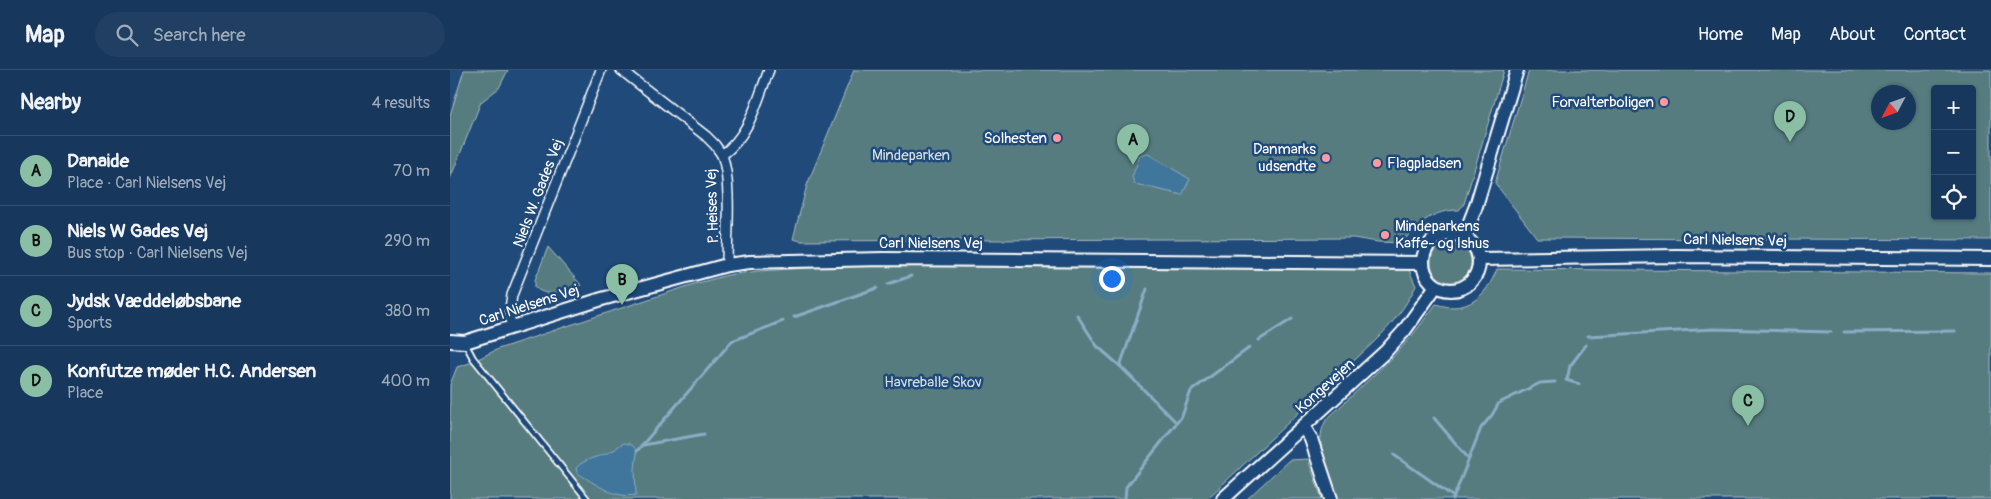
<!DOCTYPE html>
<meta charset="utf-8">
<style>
:root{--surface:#17385c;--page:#203f62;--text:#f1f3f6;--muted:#9eacbb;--line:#365272;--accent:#8abfa5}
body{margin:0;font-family:Pangolin,sans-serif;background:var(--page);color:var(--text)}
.controls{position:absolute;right:15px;top:15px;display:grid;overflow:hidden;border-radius:5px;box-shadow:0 1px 4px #0004}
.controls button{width:45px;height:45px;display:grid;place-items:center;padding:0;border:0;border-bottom:1px solid var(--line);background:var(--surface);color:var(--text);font:25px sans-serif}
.compass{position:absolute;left:1421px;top:15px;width:45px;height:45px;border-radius:50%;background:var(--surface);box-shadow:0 1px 4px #0004;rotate:229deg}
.you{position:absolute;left:661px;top:208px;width:18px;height:18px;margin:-12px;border:4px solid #fff;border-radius:50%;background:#1a73e8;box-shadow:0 0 0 8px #1a73e833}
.badge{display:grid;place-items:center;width:32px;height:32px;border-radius:50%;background:var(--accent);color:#111;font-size:16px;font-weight:700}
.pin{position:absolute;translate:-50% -41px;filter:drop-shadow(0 1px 2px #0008)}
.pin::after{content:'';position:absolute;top:26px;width:18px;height:15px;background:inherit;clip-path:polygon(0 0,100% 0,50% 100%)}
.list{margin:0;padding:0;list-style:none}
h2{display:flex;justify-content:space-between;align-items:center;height:65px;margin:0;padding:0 20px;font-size:21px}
h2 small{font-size:16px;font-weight:400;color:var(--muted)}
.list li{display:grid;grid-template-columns:32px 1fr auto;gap:15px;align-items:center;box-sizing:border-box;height:70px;padding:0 20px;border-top:1px solid var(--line)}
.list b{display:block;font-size:19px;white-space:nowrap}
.list p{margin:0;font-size:16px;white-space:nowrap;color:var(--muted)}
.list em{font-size:16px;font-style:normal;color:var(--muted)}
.icon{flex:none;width:28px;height:28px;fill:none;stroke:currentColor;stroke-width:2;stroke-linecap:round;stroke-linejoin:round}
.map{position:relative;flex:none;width:1541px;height:429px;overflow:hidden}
header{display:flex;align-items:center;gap:30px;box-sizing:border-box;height:70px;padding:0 25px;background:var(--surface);border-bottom:1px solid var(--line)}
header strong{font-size:24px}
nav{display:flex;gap:28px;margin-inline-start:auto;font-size:18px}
.search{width:350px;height:45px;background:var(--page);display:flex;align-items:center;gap:12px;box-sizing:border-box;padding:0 18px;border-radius:28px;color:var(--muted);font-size:19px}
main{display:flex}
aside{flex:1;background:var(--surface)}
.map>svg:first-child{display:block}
</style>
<header>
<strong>Map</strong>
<div class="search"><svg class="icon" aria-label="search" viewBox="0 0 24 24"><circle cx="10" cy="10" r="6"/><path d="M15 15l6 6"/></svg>Search here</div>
<nav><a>Home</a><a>Map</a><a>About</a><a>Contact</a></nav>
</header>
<main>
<aside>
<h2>Nearby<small>4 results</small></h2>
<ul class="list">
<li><span class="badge">A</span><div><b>Danaide</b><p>Place · Carl Nielsens Vej</p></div><em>70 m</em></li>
<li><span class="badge">B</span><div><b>Niels W Gades Vej</b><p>Bus stop · Carl Nielsens Vej</p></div><em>290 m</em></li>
<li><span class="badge">C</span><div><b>Jydsk Væddeløbsbane</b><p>Sports</p></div><em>380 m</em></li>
<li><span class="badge">D</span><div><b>Konfutze møder H.C. Andersen</b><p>Place</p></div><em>400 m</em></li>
</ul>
</aside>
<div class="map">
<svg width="1541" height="429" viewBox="0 0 1541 429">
<rect width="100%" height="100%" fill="#1f4a7a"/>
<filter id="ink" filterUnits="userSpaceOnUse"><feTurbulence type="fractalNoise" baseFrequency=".02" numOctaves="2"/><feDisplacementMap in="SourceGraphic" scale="10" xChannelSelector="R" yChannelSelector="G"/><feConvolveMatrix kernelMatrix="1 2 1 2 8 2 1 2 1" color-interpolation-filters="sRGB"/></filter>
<g filter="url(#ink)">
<g fill="#577b80" stroke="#abbdc0" fill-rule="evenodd">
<path d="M14,0H58L49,18L31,32L0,109V45Z"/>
<path d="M404,0H1054L1014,134L1009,140C983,140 968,153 952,173L928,172L903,168L351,171L343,169L357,115Z"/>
<path d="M1079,0H1541V170L1087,168L1045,113ZM1485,19H1522V146H1485ZM1428,22H1458V52H1428Z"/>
<circle cx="1001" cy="192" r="20"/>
<path d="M98,177L131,215C116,219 98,230 85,217V210Z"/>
<path d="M500,195L959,200L966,216C955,238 942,254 925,271L757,429H0V315L7,297L20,293L48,279L244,214L278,205L308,201L393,196Z"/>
<path d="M1047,199L1541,203V429H887C879,404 862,375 876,350L942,288L962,266L986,234C1017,244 1036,227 1047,199Z"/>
<path d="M858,389L872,429H797L839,390Z"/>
</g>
<g fill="#40769c" stroke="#8cadc4">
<path d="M698,84L740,109L732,125L685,114L682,107L690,86Z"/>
<path d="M175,373L182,375L187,381L185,399L186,425C163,429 145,413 127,403L126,398C135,388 150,387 162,381C167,379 169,374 175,373Z"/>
</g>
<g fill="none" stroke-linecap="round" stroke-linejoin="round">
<g stroke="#8cadc4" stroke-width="3">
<path d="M438,214L461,206"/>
<path d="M697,219L670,296L726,352"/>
<path d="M627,245L647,276L670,296"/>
<path d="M344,247L427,218"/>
<path d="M1394,262L1505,261"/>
<path d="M1138,266L1264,259L1381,262"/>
<path d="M809,270L842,249"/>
<path d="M1116,310L1129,314"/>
<path d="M1117,310L1120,296L1136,275"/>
<path d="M984,348L1019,389"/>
<path d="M193,375L254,364"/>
<path d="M187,381L282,271L333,251"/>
<path d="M944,385L1004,427"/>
<path d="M675,429L676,417L732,346L741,321L799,278"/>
<path d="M1003,429L1031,358L1042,345L1049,333L1090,313L1105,312"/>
</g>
<defs>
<path id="lane" d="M15,273L23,288L137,429"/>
<g id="street">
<path d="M171,0L256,66L265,75L272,85"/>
<path d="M277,195C277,165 282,112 272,85C300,65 307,31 319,0"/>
<path d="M62,257L59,245L62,225L151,0"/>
</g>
<g id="secondary">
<circle cx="1001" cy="192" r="28"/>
<path d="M1014,167L1026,136L1067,0"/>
<path d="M1029,189L1226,186L1541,189"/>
<path d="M0,271L15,272L152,229L277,195L300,192L433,189L973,193"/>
<path d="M854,357L861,369L881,429"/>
<path d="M773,429L935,282L954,261L986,216"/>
</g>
</defs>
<use href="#lane" stroke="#fff" stroke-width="8"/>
<use href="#street" stroke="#fff" stroke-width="12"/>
<use href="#secondary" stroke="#fff" stroke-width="16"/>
<use href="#lane" stroke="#1f4a7a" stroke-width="4.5"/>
<use href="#street" stroke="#1f4a7a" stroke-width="9"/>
<use href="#secondary" stroke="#1f4a7a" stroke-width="12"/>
</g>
</g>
<g fill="#ff9aa2" stroke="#1f4a7a" stroke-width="2">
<circle cx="1214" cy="32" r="5"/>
<circle cx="607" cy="68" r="5"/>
<circle cx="876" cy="88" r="5"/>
<circle cx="927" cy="93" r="5"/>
<circle cx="935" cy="165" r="5"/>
</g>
<g text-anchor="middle" stroke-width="5" stroke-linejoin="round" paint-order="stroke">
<g font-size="15" fill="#fff" stroke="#1f4a7a" text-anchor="end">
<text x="1204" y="37">Forvalterboligen</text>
<text x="597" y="73">Solhesten</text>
<text x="866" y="84">Danmarks<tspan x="866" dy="17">udsendte</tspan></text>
<text x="937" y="98" text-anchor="start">Flagpladsen</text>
<text x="945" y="161" text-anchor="start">Mindeparkens<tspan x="945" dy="17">Kaffe- og Ishus</tspan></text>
</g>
<g font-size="15" fill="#d5dedf" stroke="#1f4a7a">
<text x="461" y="90">Mindeparken</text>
<text x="483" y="317">Havreballe Skov</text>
</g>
<g font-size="15" fill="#fff" stroke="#1f4a7a">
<text transform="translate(88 123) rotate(-69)" y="5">Niels W. Gades Vej</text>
<text transform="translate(262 136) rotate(-92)" y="5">P. Heises Vej</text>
<text transform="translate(1285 170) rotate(1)" y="5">Carl Nielsens Vej</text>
<text x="481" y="178">Carl Nielsens Vej</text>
<text transform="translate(79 235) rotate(-18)" y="5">Carl Nielsens Vej</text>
<text transform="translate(875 316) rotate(-42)" y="5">Kongevejen</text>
</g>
</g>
</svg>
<div class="controls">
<button>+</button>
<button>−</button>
<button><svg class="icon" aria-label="locate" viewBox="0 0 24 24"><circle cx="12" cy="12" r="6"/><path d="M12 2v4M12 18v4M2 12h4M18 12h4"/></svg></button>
</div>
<svg class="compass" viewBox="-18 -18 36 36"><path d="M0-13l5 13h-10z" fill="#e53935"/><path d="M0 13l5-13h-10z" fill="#9eacbb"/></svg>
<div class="you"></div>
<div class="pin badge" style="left:683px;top:95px">A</div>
<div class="pin badge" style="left:172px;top:235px">B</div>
<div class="pin badge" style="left:1298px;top:356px">C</div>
<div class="pin badge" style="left:1340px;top:72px">D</div>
</div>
</main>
